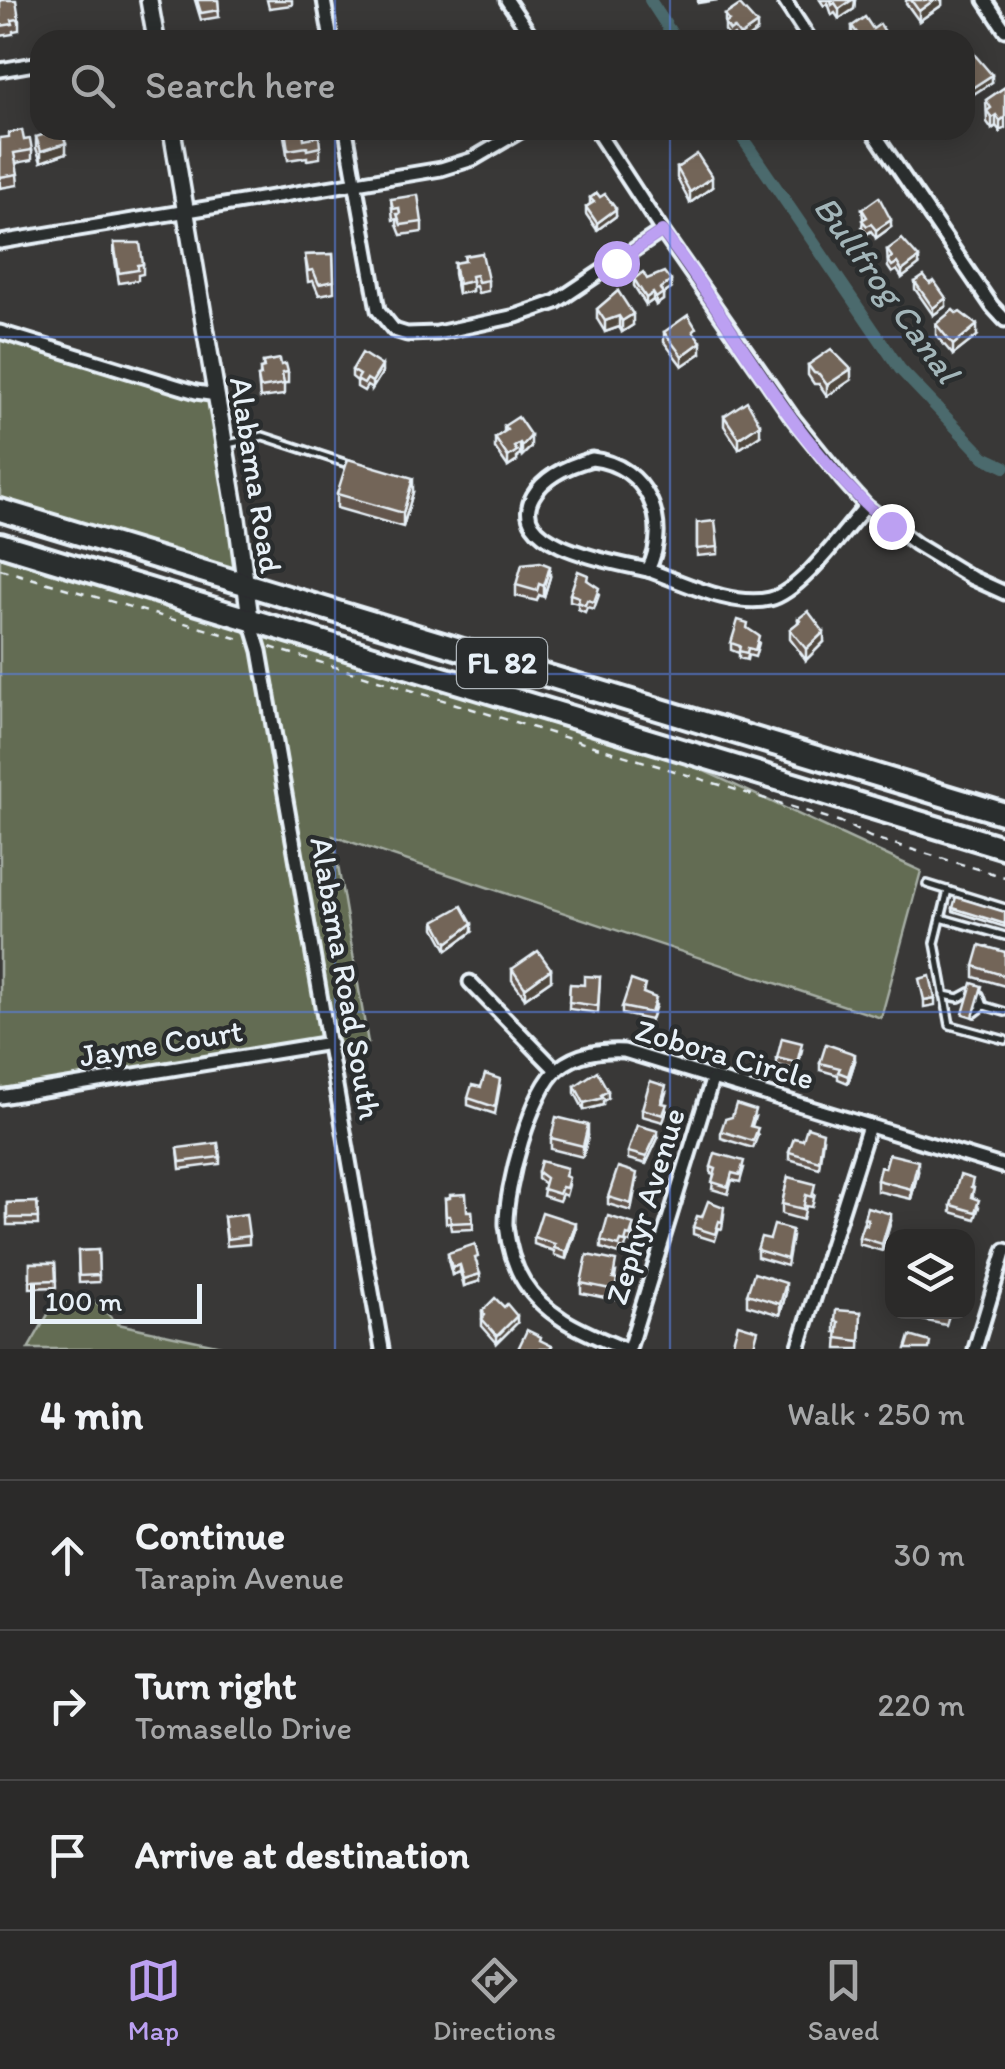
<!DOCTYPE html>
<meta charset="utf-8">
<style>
:root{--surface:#2b2a29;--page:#333231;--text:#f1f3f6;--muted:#a6a7a8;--line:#474646;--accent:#bca0f2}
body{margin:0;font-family:Itim,sans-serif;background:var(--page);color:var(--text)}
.controls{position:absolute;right:30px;bottom:30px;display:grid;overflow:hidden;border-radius:20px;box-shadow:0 5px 25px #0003}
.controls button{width:90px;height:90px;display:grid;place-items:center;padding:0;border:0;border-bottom:2px solid var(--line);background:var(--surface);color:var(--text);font:50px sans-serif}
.scale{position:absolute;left:30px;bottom:25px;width:172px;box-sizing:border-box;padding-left:10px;border:5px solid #e8f1f8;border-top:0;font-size:28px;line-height:35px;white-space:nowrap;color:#e8f1f8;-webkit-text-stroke:8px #2a2d2e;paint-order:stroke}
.stop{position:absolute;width:30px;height:30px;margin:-22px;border:8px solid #bca0f2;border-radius:50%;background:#fff}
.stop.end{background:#bca0f2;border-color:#fff;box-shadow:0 2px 10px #0008}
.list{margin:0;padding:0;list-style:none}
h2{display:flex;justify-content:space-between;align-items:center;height:130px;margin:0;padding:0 40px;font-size:42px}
h2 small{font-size:32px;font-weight:400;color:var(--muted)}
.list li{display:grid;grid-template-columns:65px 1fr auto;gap:30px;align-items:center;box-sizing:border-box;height:150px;padding:0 40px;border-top:2px solid var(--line)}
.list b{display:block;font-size:38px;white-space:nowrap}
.list p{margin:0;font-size:32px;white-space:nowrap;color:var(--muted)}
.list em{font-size:32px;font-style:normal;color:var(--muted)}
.icon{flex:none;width:55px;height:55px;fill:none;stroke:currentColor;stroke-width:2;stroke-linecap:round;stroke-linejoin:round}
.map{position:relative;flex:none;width:1005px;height:1349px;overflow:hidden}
.search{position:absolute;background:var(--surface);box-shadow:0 5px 25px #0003;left:30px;right:30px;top:30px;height:110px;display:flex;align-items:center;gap:25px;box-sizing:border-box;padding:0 35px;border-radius:30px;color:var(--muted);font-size:38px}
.sheet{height:580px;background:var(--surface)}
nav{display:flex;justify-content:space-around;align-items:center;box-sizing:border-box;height:140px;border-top:2px solid var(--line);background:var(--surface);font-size:28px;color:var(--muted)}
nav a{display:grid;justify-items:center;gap:5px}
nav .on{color:var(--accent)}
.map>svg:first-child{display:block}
</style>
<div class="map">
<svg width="1005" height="1349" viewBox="0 0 1005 1349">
<rect width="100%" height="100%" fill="#393837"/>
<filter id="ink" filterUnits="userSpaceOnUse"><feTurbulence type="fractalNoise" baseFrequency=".01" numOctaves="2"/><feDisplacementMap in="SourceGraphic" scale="20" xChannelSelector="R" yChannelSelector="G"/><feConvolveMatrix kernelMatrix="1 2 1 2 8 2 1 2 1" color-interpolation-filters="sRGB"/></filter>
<g filter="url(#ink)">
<g fill="#646c52" stroke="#a6aea5" stroke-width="2.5">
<path d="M0,332L209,387L238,576L0,503Z"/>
<path d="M0,551L672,756L921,871L881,1018L333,836L368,1043C246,1061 123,1072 0,1091Z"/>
<path d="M69,1300L95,1301L118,1324L235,1349H28L50,1311Z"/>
</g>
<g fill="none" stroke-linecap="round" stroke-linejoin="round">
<g stroke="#4c6b6d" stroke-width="12">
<path d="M650,0L676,40"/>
<path d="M737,130L900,369L984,457L1005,467"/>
</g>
<defs>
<g id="lane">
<path d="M228,444L263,436L351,465"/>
<path d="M927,884L1005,908"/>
<path d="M948,890L935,943L950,1025L1005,1040"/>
<path d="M941,918L1005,936"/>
<path d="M944,995L959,998L970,992"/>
<path d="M978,1004L1005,1012"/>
<path d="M975,1013L984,1006L980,995"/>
</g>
<g id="street">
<path d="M324,0L331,40"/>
<path d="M507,0L534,40"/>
<path d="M784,0L810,40"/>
<path d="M985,0L1005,30"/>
<path d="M0,70L40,63"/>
<path d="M346,130L378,310L394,330L407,334L437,333L516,316L556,302L662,231"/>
<path d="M596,130L662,231L792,417L843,480L866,506L916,544L972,578L1005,593"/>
<path d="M872,130L992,306L1005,320"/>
<path d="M0,242L441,169L473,159L522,130"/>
<path d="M0,332L196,392L217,395"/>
<path d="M592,459C647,465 672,522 648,570C617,563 505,546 533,496C545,475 570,465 592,459Z"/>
<path d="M648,570C683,582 732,608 770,599C802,591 844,530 866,506"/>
<path d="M250,618L260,651L382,1349"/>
<path d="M470,982L556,1070"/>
<path d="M0,1097L330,1043"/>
<path d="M624,1349C587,1333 547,1319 524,1282C514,1266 508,1244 506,1225C505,1190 531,1089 559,1068C578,1053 600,1050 624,1051L1005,1167"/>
<path d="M629,1349L712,1080"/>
<path d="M798,1349L869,1126"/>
<path d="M975,1349L1005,1250"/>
</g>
<g id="secondary">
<path d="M149,0L156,40"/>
<path d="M172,130L237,519L250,618"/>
</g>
<g id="highway">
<path d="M0,510L1005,814"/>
<path d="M0,544L1005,848"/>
</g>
</defs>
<use href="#lane" stroke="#e8f1f8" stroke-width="12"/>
<use href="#street" stroke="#e8f1f8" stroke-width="19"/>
<use href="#secondary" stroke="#e8f1f8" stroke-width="22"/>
<use href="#highway" stroke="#e8f1f8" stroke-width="28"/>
<g stroke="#e8f1f8" stroke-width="2.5" stroke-dasharray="8 8" stroke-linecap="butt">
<path d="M0,569L243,640"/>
<path d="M270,647L841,822L870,837L1005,877"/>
</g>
<use href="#lane" stroke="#2a2d2e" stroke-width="5"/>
<use href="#street" stroke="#2a2d2e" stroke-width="11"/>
<use href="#secondary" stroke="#2a2d2e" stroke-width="15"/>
<use href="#highway" stroke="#2a2d2e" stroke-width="20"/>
</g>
<g fill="#63574d" stroke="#e8f1f8" stroke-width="2.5">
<path d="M0,0L19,19V30L13,31V34L0,36Z"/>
<path d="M195,0H218L219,17L201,20Z"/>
<path d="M267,0H292V5L269,8Z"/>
<path d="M698,0H718L698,3Z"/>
<path d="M820,0H855L854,9L839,19L835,13L832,15L828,3L824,6Z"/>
<path d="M906,0H942V5L919,21L906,3Z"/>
<path d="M725,15L757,31L745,40H737L734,35L730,38L725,31Z"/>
<path d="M852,26L873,29L887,40H857L852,33Z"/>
<path d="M965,60L992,82L969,97L965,91Z"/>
<path d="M1005,87L1000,131L996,126L992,129L987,122L986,100Z"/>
<path d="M283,130H303L304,139L320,147V158L307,160V157L288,160Z"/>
<path d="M36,137L66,153L41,162L36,148Z"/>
<path d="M0,138L24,140L32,150V160L16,163L18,185L0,188Z"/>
<path d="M677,168L712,187L690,203L677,178Z"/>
<path d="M590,198L616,216L597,230L586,214V207L590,204Z"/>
<path d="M391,199L422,222V232L401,235L397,225V219L393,220Z"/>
<path d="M862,209L891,227L876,238L871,231L867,234L862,227L863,219Z"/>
<path d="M114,243L143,264V274L138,275V280L119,283L114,254Z"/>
<path d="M887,250L919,265L902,278L897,270L892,273L888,267Z"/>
<path d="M333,254L334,292L319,295L313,281L308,282L305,255Z"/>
<path d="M454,263L488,280V291L478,293L476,286L472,287V291L458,294L454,274Z"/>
<path d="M634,279H647L671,289L663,294V300L656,305L653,300L646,305L634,286Z"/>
<path d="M915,282L930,284L946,306L933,315L915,289Z"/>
<path d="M618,291L633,325L622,332L619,327L605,332L597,319V309Z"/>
<path d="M936,324L977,336L953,355L936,335Z"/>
<path d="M664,332L696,336L701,353L682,366L664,342Z"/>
<path d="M263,362L281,365L288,372V383H284V395L260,398L258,377H260V369H263Z"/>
<path d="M808,365L851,380L827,396L819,384H814L808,375Z"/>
<path d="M352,370L382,373L372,389L367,386L364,391L357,387V381L352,377Z"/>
<path d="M724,416L760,435L739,449L724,426Z"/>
<path d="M504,426L531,447L522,456L520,454L517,456V461L508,467L495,448V438L504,432Z"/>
<path d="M413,492L403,527L337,508V494Z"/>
<path d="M697,523L718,547V554L697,556Z"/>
<path d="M550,577L544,597L539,595L537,601L516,596V585Z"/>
<path d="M588,581L599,595L594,609L587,607L585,612L578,609V603L570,601V594Z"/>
<path d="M798,619L824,642L806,660L790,639V629L798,623Z"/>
<path d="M748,629L759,643L755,657L748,655L747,660L739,658V653L731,650V643Z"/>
<path d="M953,908L1005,912V927L953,911Z"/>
<path d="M435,921L472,932L447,950L435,928Z"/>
<path d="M1005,952V986L974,977V966Z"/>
<path d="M512,969L551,980L525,998L512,980Z"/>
<path d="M600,977L598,1013L569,1009L570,984L584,985Z"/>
<path d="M645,994L656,1005L651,1020L622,1014V1007Z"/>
<path d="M802,1050L797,1070L777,1065V1058Z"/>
<path d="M855,1061L848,1083L838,1079V1075L820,1070V1063Z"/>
<path d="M500,1086L495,1114L468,1105V1098Z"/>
<path d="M575,1086L608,1098L603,1101V1105L584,1110L575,1093Z"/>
<path d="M666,1093L663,1103L667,1111L663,1122L642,1116V1109Z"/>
<path d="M755,1117L752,1126L758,1135L753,1148L721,1138V1131Z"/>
<path d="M588,1136L583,1157L551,1149V1138Z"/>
<path d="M658,1138L646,1164L628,1159V1152Z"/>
<path d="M823,1139L819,1168L789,1159V1152Z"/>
<path d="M178,1148L220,1157V1164L180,1169Z"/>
<path d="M711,1167L744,1168L740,1182L732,1180L728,1194L712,1189L714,1175L711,1174Z"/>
<path d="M538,1172L566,1177L569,1185L566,1196L562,1194L559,1201L543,1196L545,1184L538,1179Z"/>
<path d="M918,1172L911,1199L877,1191V1180Z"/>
<path d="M788,1177L815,1194L812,1207L806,1206L803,1220L782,1214V1204Z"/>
<path d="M637,1180L631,1211L608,1204V1197Z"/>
<path d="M973,1187V1198L979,1207L975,1219L951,1212V1205Z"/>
<path d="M445,1199L467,1211H472L473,1229L451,1230L450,1223H446Z"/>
<path d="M37,1202L38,1225H7V1203Z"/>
<path d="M724,1214L722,1229L719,1228L715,1241L693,1234V1227L702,1217Z"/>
<path d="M224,1217L249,1236V1244L227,1246Z"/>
<path d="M864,1218L891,1221L882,1251L859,1244V1237L864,1224Z"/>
<path d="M576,1230L566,1259L554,1255V1251L534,1244V1237Z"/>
<path d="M634,1231L630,1243L627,1242L625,1249L621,1248L619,1254L601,1248V1241Z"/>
<path d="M792,1237L787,1266L757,1257V1250L770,1239Z"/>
<path d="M98,1250L99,1282L79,1283L78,1251Z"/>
<path d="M448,1253L478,1264H477L480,1281L464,1286L460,1272L452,1275L448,1260Z"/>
<path d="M30,1263H55L56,1287L30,1288Z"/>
<path d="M616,1272L615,1278L617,1289L615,1300L581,1293V1283Z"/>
<path d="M786,1293L780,1315L747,1305V1294Z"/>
<path d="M482,1311L517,1323L497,1343L482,1326Z"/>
<path d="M861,1312L860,1349H837L838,1332H835V1321Z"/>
<path d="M913,1312H950L946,1325L913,1318Z"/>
</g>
<g fill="#50473e" stroke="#e8f1f8" stroke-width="2.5">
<path d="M849,0H855L854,9L839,19V9Z"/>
<path d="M934,0H942V5L919,21V11Z"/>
<path d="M757,24V31L745,40H740V36Z"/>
<path d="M992,75V82L969,97V90Z"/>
<path d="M996,115V126L992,129V118Z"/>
<path d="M1005,117V128L1000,131V121Z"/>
<path d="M66,143V153L41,162V151Z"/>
<path d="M712,177V187L690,203V192Z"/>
<path d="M616,209V216L597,230V223Z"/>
<path d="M891,220V227L876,238V230Z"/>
<path d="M919,258V265L902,278V271Z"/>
<path d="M472,281V291L458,294V284Z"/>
<path d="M671,281V289L663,294V300L656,305V298L660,289Z"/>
<path d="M653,293V300L646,305V298Z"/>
<path d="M946,298V306L933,315V308Z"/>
<path d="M633,314V325L622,332V321Z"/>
<path d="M619,316V327L605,332V321Z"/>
<path d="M977,325V336L953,355V345Z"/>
<path d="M701,342V353L682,366V356Z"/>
<path d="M382,366V373L372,389V382Z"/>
<path d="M851,369V380L827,396V385Z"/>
<path d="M760,424V435L739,449V438Z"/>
<path d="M531,436V447L522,456V446Z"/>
<path d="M520,443V454L517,456V461L508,467V457L514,447Z"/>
<path d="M413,478V492L403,527V513Z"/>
<path d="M550,566V577L544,597V586Z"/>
<path d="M824,632V642L806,660V649Z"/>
<path d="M472,924V932L447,950V943Z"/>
<path d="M551,969V980L525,998V988Z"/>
<path d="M935,998V1005L924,1007V1000Z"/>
<path d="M855,1054V1061L848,1083V1076Z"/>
<path d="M608,1091V1098L603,1101V1105L584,1110V1103Z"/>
<path d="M588,1125V1136L583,1157V1146Z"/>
<path d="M658,1131V1138L646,1164V1157Z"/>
<path d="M918,1161V1172L911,1199V1189Z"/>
<path d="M891,1214V1221L882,1251V1244Z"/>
<path d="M576,1223V1230L566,1259V1252Z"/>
<path d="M460,1265V1272L452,1275V1268Z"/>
<path d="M480,1274V1281L464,1286V1279Z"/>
<path d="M786,1283V1293L780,1315V1304Z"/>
<path d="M517,1316V1323L497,1343V1336Z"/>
</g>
<g fill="#736559" stroke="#e8f1f8" stroke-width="2.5">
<path d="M0,0H16L19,19L12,20L13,24L0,26Z"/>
<path d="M197,0H218L219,10L201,13Z"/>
<path d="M831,0H852L839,9L835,3L832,5Z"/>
<path d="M911,0H934L919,11Z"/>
<path d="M740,5L757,24L740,36L734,28L730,31L725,24L729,21L725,15Z"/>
<path d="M865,17L873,29L880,24L887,35L880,40H857L860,37L852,26Z"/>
<path d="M974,54L992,75L969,90L965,84V77L969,74L965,68V60Z"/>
<path d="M1005,87V117L1000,121L996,115L992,118L987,111L991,108L986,100Z"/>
<path d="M22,130L24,140L30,139L32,150L14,153L18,174L0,177V138L9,137V133Z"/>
<path d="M57,130H61L66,143L41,151L36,137Z"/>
<path d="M285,130H303L304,139L319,136L320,147L307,150V147L288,150Z"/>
<path d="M697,154L712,177L690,192L677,168Z"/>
<path d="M597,193L600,197L605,194L616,209L597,223L586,207L594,202L590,198Z"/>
<path d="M418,195L422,222L401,225L397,214H400L399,208L393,209L391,199Z"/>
<path d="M879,197L891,220L876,230L871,224L867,226L862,220L867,217L862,209Z"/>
<path d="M902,239L919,258L902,271L897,263L892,266L888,260L892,257L887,250Z"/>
<path d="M114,243H140L143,264L138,265V270L119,273Z"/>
<path d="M482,253L488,280L478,282L476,275L471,276L472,281L458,284L454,263L465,261L464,256Z"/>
<path d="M333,254L334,281L319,284L313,270L308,271L305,255Z"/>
<path d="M643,272L647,279L664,272L671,281L660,289L663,293L656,298L653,293L646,298L634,279Z"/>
<path d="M924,276L930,284L934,281L946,298L933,308L915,282Z"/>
<path d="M618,291L633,314L622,321L619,316L605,321L597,309Z"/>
<path d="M953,310L957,314L960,312L977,325L953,345L936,324Z"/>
<path d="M688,315L696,328L693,331L701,342L682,356L664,332Z"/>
<path d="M831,349L851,369L827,385L819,374L814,373L808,365Z"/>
<path d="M362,353L382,366L372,382L367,379L364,384L357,380L360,375L352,370Z"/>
<path d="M280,359L281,365L286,364L288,372L282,373L284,384L260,388L258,377L261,376L260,369L264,368L263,362Z"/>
<path d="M747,401L760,424L739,438L724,416Z"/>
<path d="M518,417L531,436L522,446L520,443L514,447L517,451L508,457L495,438L507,430L504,426Z"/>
<path d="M348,459L413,478L403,513L337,494Z"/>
<path d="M715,521L718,547L697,549V523Z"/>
<path d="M540,562L550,566L544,586L539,584L537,591L516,585L522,564Z"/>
<path d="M578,571L588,575L587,580L599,588L594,602L587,600L585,605L578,602L579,597L570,594Z"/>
<path d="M808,611L824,632L806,649L790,629L800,621L798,619Z"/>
<path d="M738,620L748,623L747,628L759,636L755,650L748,648L747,653L739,651L740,646L731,643Z"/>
<path d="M956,897L1005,912V924L953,908Z"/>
<path d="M462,906L472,924L447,943L435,921Z"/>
<path d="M980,945L1005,952V976L974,966Z"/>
<path d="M538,951L551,969L525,988L512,969Z"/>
<path d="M584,976L600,977L598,1006L569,1002L570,984L584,985Z"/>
<path d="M930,976L935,998L924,1000L919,979Z"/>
<path d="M631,980L645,985L643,993L656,998L651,1013L622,1007Z"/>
<path d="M972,983L982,986L973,1017L963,1014Z"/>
<path d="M782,1038L802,1043L797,1063L777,1058Z"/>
<path d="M826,1044L855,1054L848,1076L838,1072L840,1068L820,1063Z"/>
<path d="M597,1071L608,1091L601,1095L603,1098L584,1103L575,1086Z"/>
<path d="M485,1074L500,1079L495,1107L468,1098L472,1085L481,1087Z"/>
<path d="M650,1081L666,1086L661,1103L667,1104L663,1115L642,1109Z"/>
<path d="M736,1104L755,1110L750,1126L758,1128L753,1141L721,1131L725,1119L732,1117Z"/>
<path d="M556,1117L588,1125L583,1146L551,1138Z"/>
<path d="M637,1125L658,1131L646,1157L628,1152Z"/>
<path d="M807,1127L823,1132L819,1161L789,1152L794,1138L803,1140Z"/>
<path d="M218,1143L220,1157L180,1162L178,1148Z"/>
<path d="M715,1153L744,1161L740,1175L732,1173L728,1187L712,1182L716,1169L711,1167Z"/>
<path d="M889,1154L918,1161L911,1189L877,1180L880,1167L885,1168Z"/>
<path d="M541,1161L567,1168L565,1176L569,1178L566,1188L562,1187L559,1194L543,1189L546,1178L538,1172Z"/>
<path d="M618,1167L637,1173L631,1204L608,1197Z"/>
<path d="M960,1175L973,1179L971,1187L974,1188L971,1197L979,1200L975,1212L951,1205Z"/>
<path d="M788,1177L815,1184L812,1197L806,1195L803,1209L782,1204Z"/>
<path d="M466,1194L467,1211H472L473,1222L451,1223L450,1216H446L445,1199L450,1198V1195Z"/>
<path d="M708,1201L724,1207L722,1222L719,1221L715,1234L693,1227L697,1216L702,1217Z"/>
<path d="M37,1202L38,1218H7V1203Z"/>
<path d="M867,1207L891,1214L882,1244L859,1237L863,1224L867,1225L868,1219L864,1218Z"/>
<path d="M542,1212L576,1223L566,1252L554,1248L555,1244L534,1237Z"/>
<path d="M246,1214L249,1236L227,1239L224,1217Z"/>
<path d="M608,1216L634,1224L630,1236L627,1235L625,1242L621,1241L619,1246L601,1241Z"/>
<path d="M774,1225L792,1230L787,1259L757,1250L761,1237L770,1239Z"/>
<path d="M475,1244L478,1257L475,1258L480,1274L464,1279L460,1265L452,1268L448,1253Z"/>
<path d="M98,1250L99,1275L79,1276L78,1251Z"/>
<path d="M587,1255L616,1261L613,1278L617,1279L615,1290L581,1283Z"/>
<path d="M30,1263H55L56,1280L30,1281Z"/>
<path d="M754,1273L786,1283L780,1304L747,1294Z"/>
<path d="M495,1298L504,1307L507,1304L517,1316L497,1336L482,1319L485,1315L482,1311Z"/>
<path d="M836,1310L861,1312L860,1341L837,1338L839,1322L835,1321Z"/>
<path d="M738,1324L758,1330L754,1345L763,1348L762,1349H731Z"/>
<path d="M527,1330L541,1337L540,1340L552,1346L550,1349H518Z"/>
<path d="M910,1336L930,1342L929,1349H906Z"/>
</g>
</g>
<g fill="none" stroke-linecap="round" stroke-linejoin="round" filter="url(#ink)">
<path stroke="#bca0f2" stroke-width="12" d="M616,263L662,231C736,327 796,450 891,526"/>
</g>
<path fill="none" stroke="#5a7fe2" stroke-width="2.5" stroke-opacity="0.55" d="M335,0V40M670,0V40M335,130V1349M670,130V1349M0,337H1005M0,674H1005M0,1012H1005"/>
<g text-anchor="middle" stroke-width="9" stroke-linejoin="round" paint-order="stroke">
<rect fill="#2a2d2e" stroke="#afb6bb" stroke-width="2.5" x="457" y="638" width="90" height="50" rx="8"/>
<g font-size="30" font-weight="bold" fill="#e8f1f8">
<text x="502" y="673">FL 82</text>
</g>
<g font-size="32" fill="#e8f1f8" stroke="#2a2d2e">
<text transform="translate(256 475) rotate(81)" y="11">Alabama Road</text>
<text transform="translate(346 978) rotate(80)" y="11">Alabama Road South</text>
<text transform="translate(161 1043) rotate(-9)" y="11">Jayne Court</text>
<text transform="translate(725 1054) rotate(16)" y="11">Zobora Circle</text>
<text transform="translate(645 1206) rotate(-73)" y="11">Zephyr Avenue</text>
</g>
<g font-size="35" font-style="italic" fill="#a2b5b9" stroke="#2a2d2e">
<text transform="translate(887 289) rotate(54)" y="12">Bullfrog Canal</text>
</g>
</g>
</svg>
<div class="controls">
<button><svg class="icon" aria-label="layers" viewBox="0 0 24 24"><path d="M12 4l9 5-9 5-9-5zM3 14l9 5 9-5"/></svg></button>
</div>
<div class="scale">100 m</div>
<div class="stop" style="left:616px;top:263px"></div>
<div class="stop end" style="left:891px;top:526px"></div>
<div class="search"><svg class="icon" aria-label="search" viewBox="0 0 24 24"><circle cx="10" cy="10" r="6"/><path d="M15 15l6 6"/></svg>Search here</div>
</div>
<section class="sheet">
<h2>4 min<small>Walk · 250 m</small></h2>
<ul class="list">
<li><svg class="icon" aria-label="ahead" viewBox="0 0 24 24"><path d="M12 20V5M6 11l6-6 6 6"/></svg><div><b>Continue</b><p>Tarapin Avenue</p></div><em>30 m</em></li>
<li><svg class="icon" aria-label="right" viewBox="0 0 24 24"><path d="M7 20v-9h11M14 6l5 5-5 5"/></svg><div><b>Turn right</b><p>Tomasello Drive</p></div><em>220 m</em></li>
<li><svg class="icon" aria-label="arrive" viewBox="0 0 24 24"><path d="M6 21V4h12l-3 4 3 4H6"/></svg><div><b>Arrive at destination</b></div></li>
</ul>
</section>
<nav>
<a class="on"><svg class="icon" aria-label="map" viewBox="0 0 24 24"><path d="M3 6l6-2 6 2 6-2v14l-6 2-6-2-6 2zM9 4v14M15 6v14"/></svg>Map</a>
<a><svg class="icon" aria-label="directions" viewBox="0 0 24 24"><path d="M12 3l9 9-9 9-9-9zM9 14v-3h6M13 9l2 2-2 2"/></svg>Directions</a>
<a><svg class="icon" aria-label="saved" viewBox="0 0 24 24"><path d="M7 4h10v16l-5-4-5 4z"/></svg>Saved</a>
</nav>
